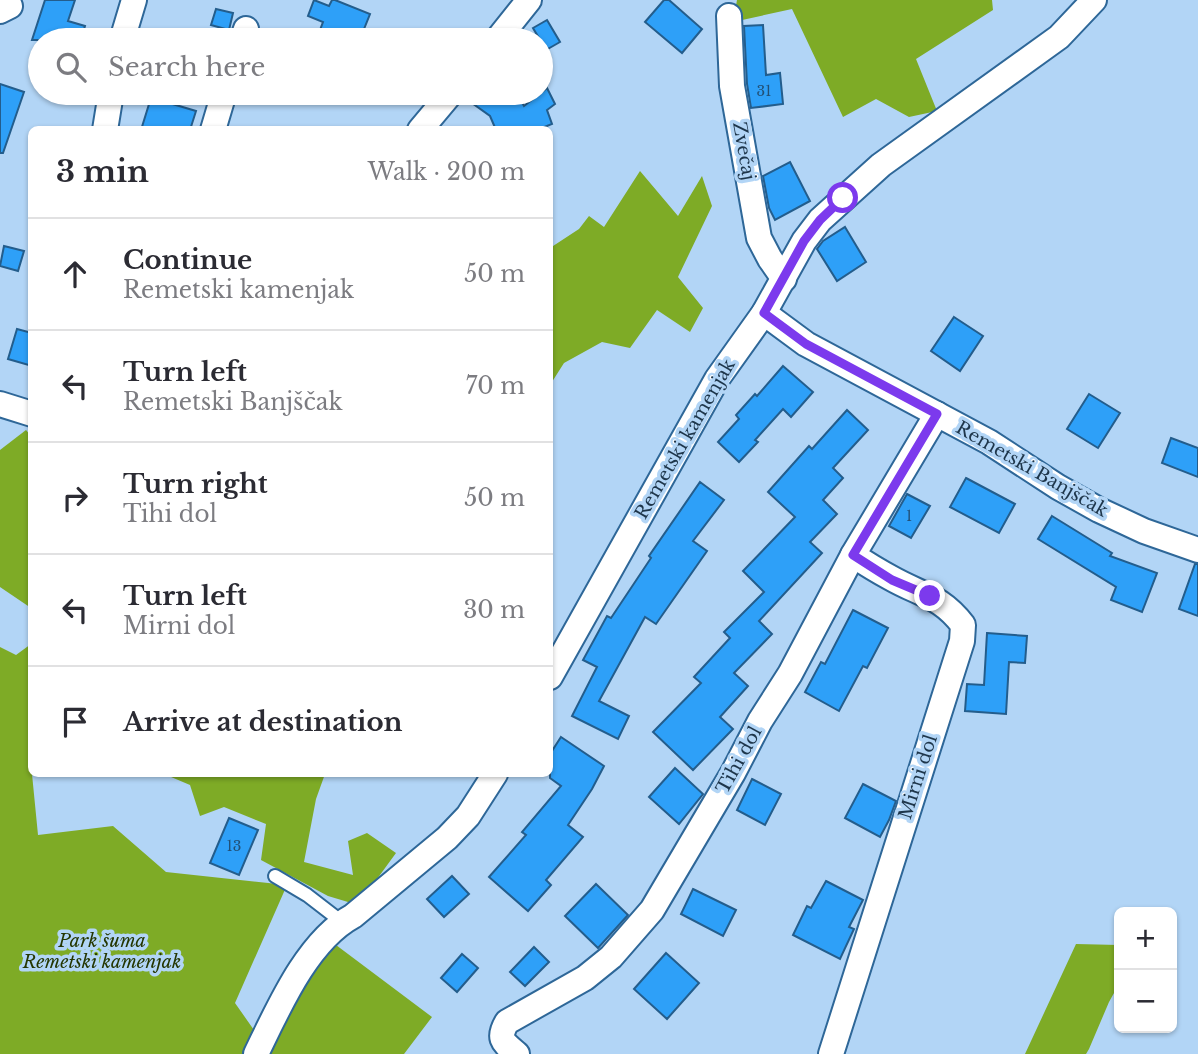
<!DOCTYPE html>
<meta charset="utf-8">
<style>
:root{--surface:#fff;--page:#f2f2f3;--text:#2b2b33;--muted:#7c7c81;--line:#e1e1e2}
body{margin:0;font-family:"Libre Baskerville",serif;background:var(--page);color:var(--text)}
.controls{position:absolute;right:21px;bottom:21px;display:grid;overflow:hidden;border-radius:10px;box-shadow:0 2px 5px #0004}
.controls button{width:63px;height:63px;display:grid;place-items:center;padding:0;border:0;border-bottom:2px solid var(--line);background:var(--surface);color:var(--text);font:35px sans-serif}
.stop{position:absolute;width:21px;height:21px;margin:-16px;border:5px solid #7c3aed;border-radius:50%;background:#fff}
.stop.end{background:#7c3aed;border-color:#fff;box-shadow:0 2px 7px #0008}
.list{margin:0;padding:0;list-style:none}
h2{display:flex;justify-content:space-between;align-items:center;height:91px;margin:0;padding:0 28px;font-size:30px}
h2 small{font-size:23px;font-weight:400;color:var(--muted)}
.list li{display:grid;grid-template-columns:46px 1fr auto;gap:21px;align-items:center;box-sizing:border-box;height:112px;padding:0 28px;border-top:2px solid var(--line)}
.list b{display:block;font-size:26px;white-space:nowrap}
.list p{margin:0;font-size:23px;white-space:nowrap;color:var(--muted)}
.list em{font-size:23px;font-style:normal;color:var(--muted)}
.icon{flex:none;width:38px;height:38px;fill:none;stroke:currentColor;stroke-width:2;stroke-linecap:round;stroke-linejoin:round}
.map{position:relative;flex:none;width:1198px;height:1054px;overflow:hidden}
.search{position:absolute;background:var(--surface);box-shadow:0 2px 5px #0004;left:28px;top:28px;width:525px;height:77px;display:flex;align-items:center;gap:18px;box-sizing:border-box;padding:0 24px;border-radius:38px;color:var(--muted);font-size:26px}
.panel{position:absolute;background:var(--surface);box-shadow:0 2px 5px #0004;left:28px;top:126px;width:525px;height:651px;border-radius:10px}
.map>svg:first-child{display:block}
</style>
<div class="map">
<svg width="1198" height="1054" viewBox="0 0 1198 1054">
<rect width="100%" height="100%" fill="#b2d5f6"/>
<g fill="#7eab26">
<path d="M737,0H992L993,10L916,59L937,111L909,117L876,99L843,117L792,9L733,22Z"/>
<path d="M640,171L678,216L702,176L712,206L678,277L703,308L690,332L657,310L630,348L602,342L564,363L550,385V248L579,229L589,216L604,227Z"/>
<path d="M26,430L32,437L31,608L0,587V450Z"/>
<path d="M31,644L32,774L38,835L113,826L166,872L287,885L235,1003L268,1050L308,977L336,945L432,1017L404,1054H0V647L16,655Z"/>
<path d="M164,774H325L316,799L304,862L353,875L348,841L367,833L396,853L358,905L328,896L261,860L266,824L224,807L200,816L190,785Z"/>
<path d="M1076,944L1119,945V984L1109,1002L1089,1049L1086,1054H1025Z"/>
</g>
<g fill="#2ea0f8" stroke="#235d8c" stroke-width="2">
<path d="M45,0H75L68,21L85,26L81,40H32Z"/>
<path d="M314,0L329,6L332,0H335L370,14L362,34L359,32L356,40H344L320,30L323,22L308,16Z"/>
<path d="M664,0H669L702,29L682,53L645,22Z"/>
<path d="M216,9L233,13L229,30L211,25Z"/>
<path d="M547,20L560,42L546,50L533,28Z"/>
<path d="M763,25L766,75L780,73L783,104L751,108L747,84L744,26Z"/>
<path d="M0,84L24,92L3,153H0Z"/>
<path d="M547,88L555,104L547,110L552,124L537,130H496L490,116L465,98L466,93H517L524,106Z"/>
<path d="M159,100L196,111L190,130H141L150,101L158,103Z"/>
<path d="M790,162L810,201L775,220L769,208L763,176Z"/>
<path d="M845,227L866,262L837,281L817,249L823,241Z"/>
<path d="M4,246L24,251L18,271L0,266Z"/>
<path d="M954,317L983,336L960,371L931,351Z"/>
<path d="M17,329L32,333V366L8,359Z"/>
<path d="M783,366L813,392L791,417L783,409L755,440L758,442L739,462L718,442L739,419L736,415L755,394L757,396Z"/>
<path d="M1089,394L1120,413L1098,448L1067,429Z"/>
<path d="M847,410L868,430L833,468L843,478L823,500L837,514L810,542L822,553L759,621L772,634L734,673L748,686L720,717L733,729L693,770L653,732L701,683L694,677L730,638L724,632L764,592L743,571L795,517L768,492L809,446L812,449Z"/>
<path d="M1171,438L1198,448V477L1162,463Z"/>
<path d="M966,478L1015,504L999,533L950,507Z"/>
<path d="M700,482L724,500L693,541L707,551L656,624L645,617L599,701L629,716L618,739L572,716L597,667L583,660L607,616L611,618L651,558L649,556Z"/>
<path d="M907,494L930,506L911,538L889,526Z"/>
<path d="M1052,516L1112,553L1110,556L1157,573L1142,612L1111,600L1116,587L1038,539Z"/>
<path d="M1195,564H1198V616L1179,609Z"/>
<path d="M853,610L888,628L867,668L863,666L839,711L805,692L821,662L825,664Z"/>
<path d="M987,633L1027,636L1025,663L1009,662L1006,714L965,711L967,684L984,685Z"/>
<path d="M561,737L604,766L592,789L568,825L583,837L546,880L551,885L528,911L489,877L526,835L522,832L561,786L550,778V754Z"/>
<path d="M675,768L703,794L679,824L649,797Z"/>
<path d="M752,779L781,794L765,825L737,810Z"/>
<path d="M863,784L896,801L889,820L880,837L845,818Z"/>
<path d="M229,818L258,830L239,875L210,863Z"/>
<path d="M452,876L469,894L444,917L427,899Z"/>
<path d="M826,881L863,900L849,927L854,929L840,959L793,935L807,906L811,908Z"/>
<path d="M596,884L628,915L598,948L565,916Z"/>
<path d="M693,889L736,910L723,936L681,914Z"/>
<path d="M534,947L549,962L525,986L510,972Z"/>
<path d="M666,953L699,983L667,1019L634,989Z"/>
<path d="M462,954L478,968L457,992L441,978Z"/>
</g>
<g fill="none" stroke-linecap="round" stroke-linejoin="round">
<defs>
<path id="service" d="M275,876L307,895L342,922"/>
<g id="minor">
<path d="M0,11L10,6"/>
<path d="M729,16L732,86L759,238L770,259L784,279"/>
<path d="M122,40L134,0"/>
<path d="M242,40L246,29"/>
<path d="M497,40L529,0"/>
<path d="M105,130L111,93"/>
<path d="M213,130L224,93"/>
<path d="M420,130L451,93"/>
<path d="M764,313L806,344L989,442L1058,487L1099,510L1144,531L1198,550"/>
<path d="M0,404L32,414"/>
<path d="M550,677L717,379L764,313L804,241L820,220L881,165L1059,37L1094,0"/>
<path d="M256,1054C278,1009 307,941 353,916L447,838L468,816L495,774"/>
<path d="M517,1054C503,1042 497,1039 507,1022L585,978L611,957L652,910L733,773L760,721L790,674L853,555L937,414"/>
<path d="M831,1054L962,641L963,625C941,596 921,595 891,578C878,571 865,563 853,555"/>
</g>
</defs>
<use href="#service" stroke="#2e6798" stroke-width="16"/>
<use href="#minor" stroke="#2e6798" stroke-width="28"/>
<use href="#service" stroke="#fff" stroke-width="12"/>
<use href="#minor" stroke="#fff" stroke-width="24"/>
</g>
<g fill="none" stroke-linecap="round" stroke-linejoin="round">
<path stroke="#7c3aed" stroke-width="9" d="M843,198L820,220L804,241L764,313L806,344L937,414L853,555L892,580L930,596"/>
</g>
<g text-anchor="middle" stroke-width="7" stroke-linejoin="round" paint-order="stroke">
<g font-size="14" fill="#225076">
<text x="764" y="96">31</text>
<text x="909" y="521">1</text>
<text x="234" y="851">13</text>
</g>
<g font-size="18" fill="#1e364b" stroke="#b2d5f6">
<text transform="translate(744 151) rotate(80)" y="6">Zvečaj</text>
<text transform="translate(685 439) rotate(-60)" y="6">Remetski kamenjak</text>
<text transform="translate(1032 469) rotate(30)" y="6">Remetski Banjščak</text>
<text transform="translate(739 760) rotate(-61)" y="6">Tihi dol</text>
<text transform="translate(918 777) rotate(-72)" y="6">Mirni dol</text>
</g>
<g font-size="18" font-style="italic" fill="#243601" stroke="#b2d5f6">
<text x="102" y="947">Park šuma<tspan x="102" dy="21">Remetski kamenjak</tspan></text>
</g>
</g>
</svg>
<div class="controls">
<button>+</button>
<button>−</button>
</div>
<div class="stop" style="left:843px;top:198px"></div>
<div class="stop end" style="left:930px;top:596px"></div>
<div class="search"><svg class="icon" aria-label="search" viewBox="0 0 24 24"><circle cx="10" cy="10" r="6"/><path d="M15 15l6 6"/></svg>Search here</div>
<section class="panel">
<h2>3 min<small>Walk · 200 m</small></h2>
<ul class="list">
<li><svg class="icon" aria-label="ahead" viewBox="0 0 24 24"><path d="M12 20V5M6 11l6-6 6 6"/></svg><div><b>Continue</b><p>Remetski kamenjak</p></div><em>50 m</em></li>
<li><svg class="icon" aria-label="left" viewBox="0 0 24 24"><path d="M17 20v-9H6M10 6l-5 5 5 5"/></svg><div><b>Turn left</b><p>Remetski Banjščak</p></div><em>70 m</em></li>
<li><svg class="icon" aria-label="right" viewBox="0 0 24 24"><path d="M7 20v-9h11M14 6l5 5-5 5"/></svg><div><b>Turn right</b><p>Tihi dol</p></div><em>50 m</em></li>
<li><svg class="icon" aria-label="left" viewBox="0 0 24 24"><path d="M17 20v-9H6M10 6l-5 5 5 5"/></svg><div><b>Turn left</b><p>Mirni dol</p></div><em>30 m</em></li>
<li><svg class="icon" aria-label="arrive" viewBox="0 0 24 24"><path d="M6 21V4h12l-3 4 3 4H6"/></svg><div><b>Arrive at destination</b></div></li>
</ul>
</section>
</div>
